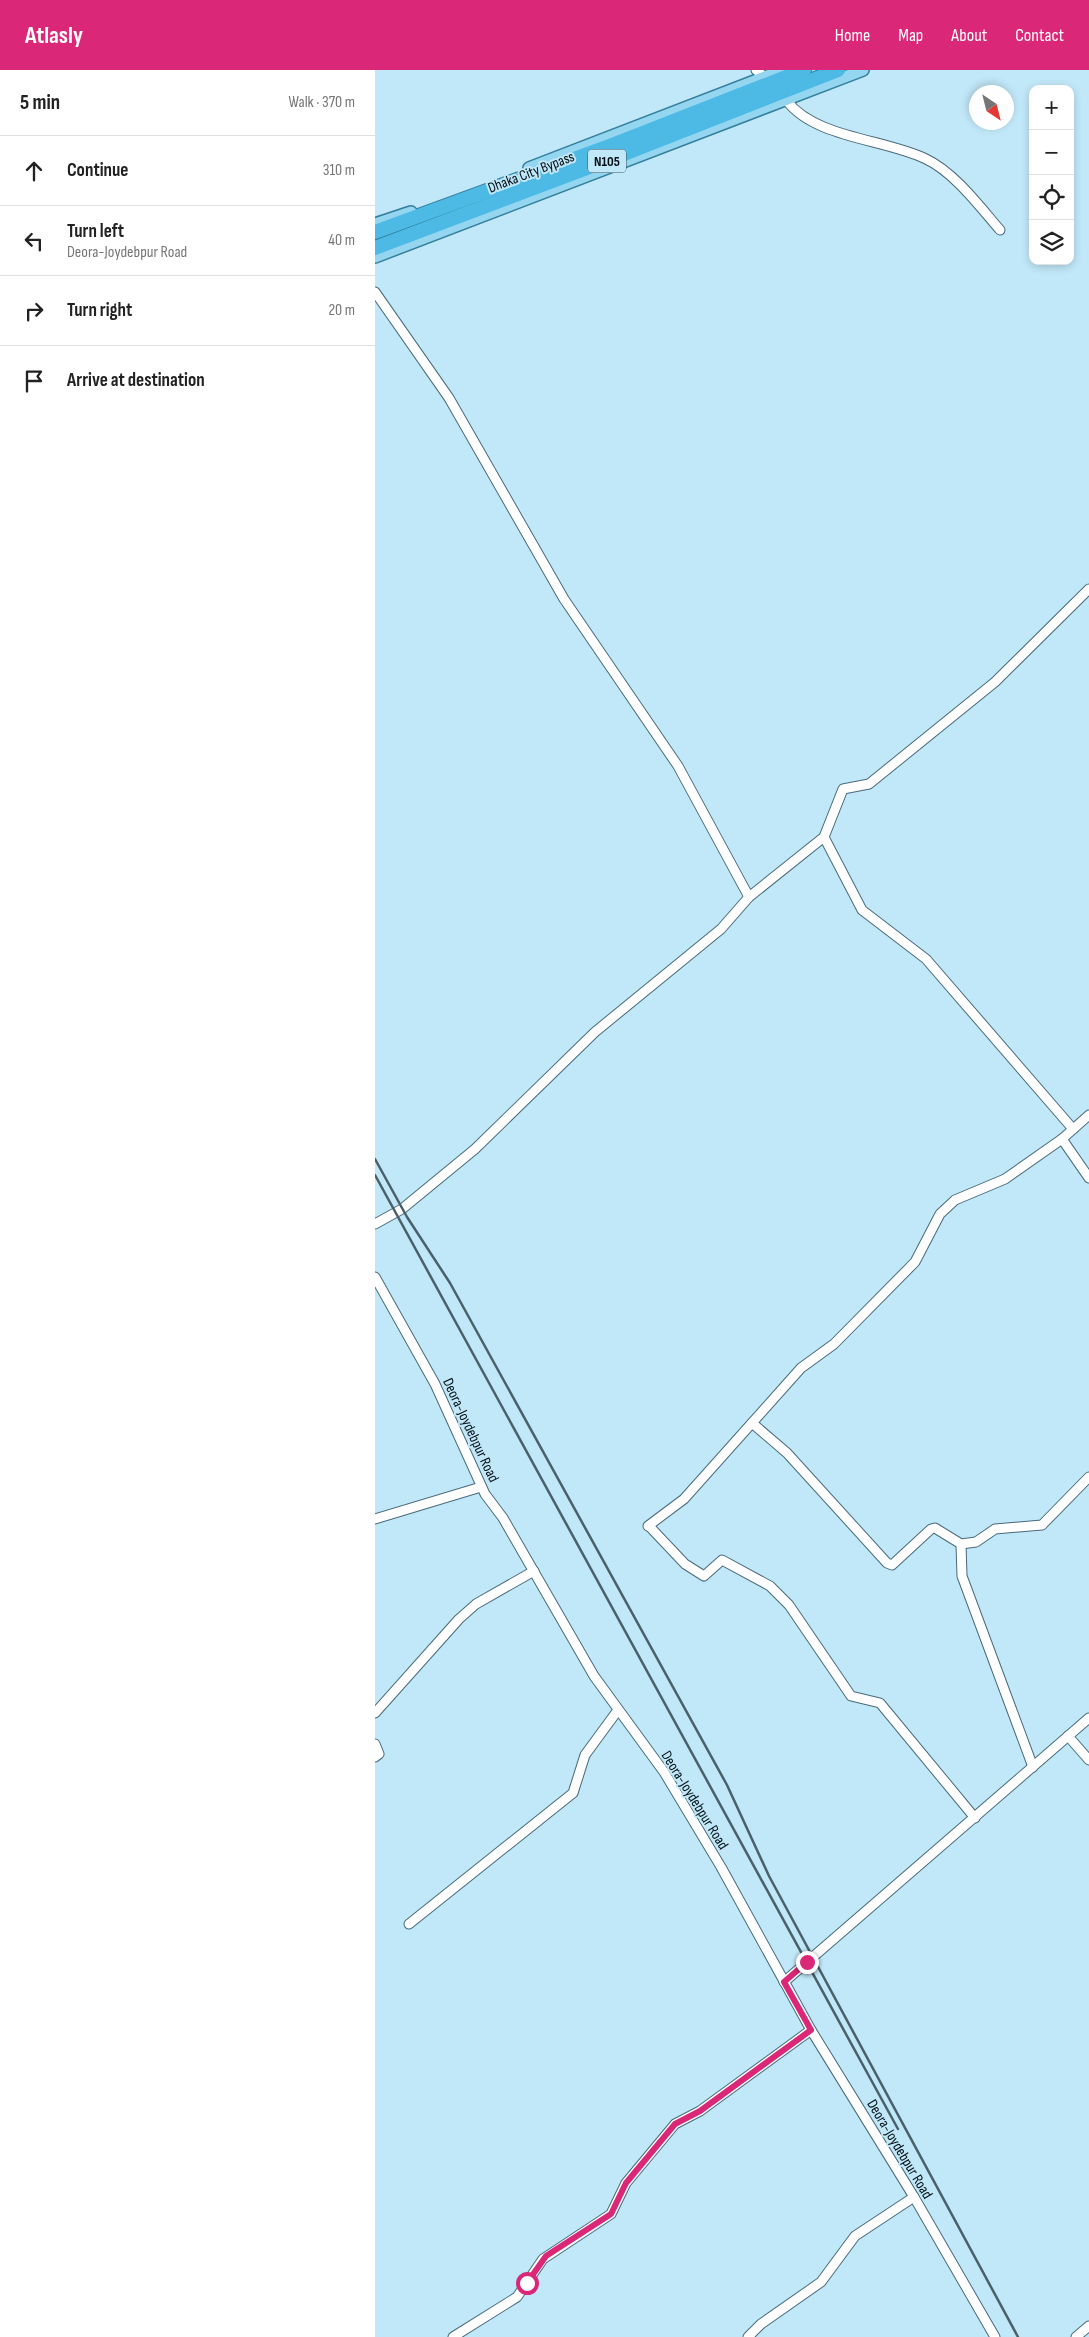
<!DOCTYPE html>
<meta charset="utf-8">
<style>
:root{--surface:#fff;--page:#f6f6f6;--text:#222;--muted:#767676;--line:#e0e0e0;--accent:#db2777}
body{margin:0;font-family:"Sofia Sans Condensed",sans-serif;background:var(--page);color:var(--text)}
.controls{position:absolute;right:15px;top:15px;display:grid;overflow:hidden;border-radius:10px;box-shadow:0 2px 8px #0003}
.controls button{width:45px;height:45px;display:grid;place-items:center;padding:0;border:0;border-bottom:1px solid var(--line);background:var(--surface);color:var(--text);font:25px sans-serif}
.compass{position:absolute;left:594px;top:15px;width:45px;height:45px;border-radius:50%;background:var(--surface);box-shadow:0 2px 8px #0003;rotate:145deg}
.stop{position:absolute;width:15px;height:15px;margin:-11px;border:4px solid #db2777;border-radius:50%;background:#fff}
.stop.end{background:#db2777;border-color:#fff;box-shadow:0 1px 5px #0008}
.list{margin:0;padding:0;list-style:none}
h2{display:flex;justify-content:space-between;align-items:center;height:65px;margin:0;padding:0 20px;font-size:21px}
h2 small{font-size:16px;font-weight:400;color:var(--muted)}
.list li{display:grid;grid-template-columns:32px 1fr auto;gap:15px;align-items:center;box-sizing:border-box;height:70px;padding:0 20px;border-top:1px solid var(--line)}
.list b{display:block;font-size:19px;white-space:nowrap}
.list p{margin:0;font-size:16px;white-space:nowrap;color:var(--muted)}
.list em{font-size:16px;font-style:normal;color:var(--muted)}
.icon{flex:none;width:28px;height:28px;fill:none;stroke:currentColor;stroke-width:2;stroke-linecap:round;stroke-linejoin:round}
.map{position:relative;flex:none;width:714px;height:2267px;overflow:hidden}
header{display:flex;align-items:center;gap:30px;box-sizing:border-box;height:70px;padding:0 25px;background:var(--accent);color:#fff}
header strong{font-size:24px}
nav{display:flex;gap:28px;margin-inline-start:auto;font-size:18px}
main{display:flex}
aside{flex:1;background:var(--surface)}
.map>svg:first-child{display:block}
</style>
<header>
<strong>Atlasly</strong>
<nav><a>Home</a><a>Map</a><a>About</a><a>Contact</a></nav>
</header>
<main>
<aside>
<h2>5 min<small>Walk · 370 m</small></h2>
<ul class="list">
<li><svg class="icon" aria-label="ahead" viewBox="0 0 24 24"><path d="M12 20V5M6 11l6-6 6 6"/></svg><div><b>Continue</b></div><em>310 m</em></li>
<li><svg class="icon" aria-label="left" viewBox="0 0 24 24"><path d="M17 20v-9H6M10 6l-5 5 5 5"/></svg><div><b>Turn left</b><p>Deora-Joydebpur Road</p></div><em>40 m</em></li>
<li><svg class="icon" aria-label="right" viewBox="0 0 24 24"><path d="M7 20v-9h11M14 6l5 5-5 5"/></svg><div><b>Turn right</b></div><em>20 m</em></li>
<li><svg class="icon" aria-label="arrive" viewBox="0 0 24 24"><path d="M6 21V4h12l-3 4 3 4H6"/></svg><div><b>Arrive at destination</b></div></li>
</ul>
</aside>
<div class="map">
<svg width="714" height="2267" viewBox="0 0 714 2267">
<rect width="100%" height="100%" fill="#c1e8f9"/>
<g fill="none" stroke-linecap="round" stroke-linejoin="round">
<defs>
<g id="minor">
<path d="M381,0L390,7"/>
<path d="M412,31C440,68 510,69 551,89C579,102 605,137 625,160"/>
<path d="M0,222L74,328L189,529L303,696L374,827"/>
<path d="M449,767L487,840L551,889L698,1059"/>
<path d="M687,1069L714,1108"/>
<path d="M0,1154L27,1139L100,1079L220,962L346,859L374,827L449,767L468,719L494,714L620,612L714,519"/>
<path d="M0,1207L60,1314L110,1424L128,1448L219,1606L289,1702L346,1797L436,1960L539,2127L620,2267"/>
<path d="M377,1353L412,1383L512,1493L517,1495L556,1459L560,1458L586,1474L601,1472L620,1459L667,1455L714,1407"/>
<path d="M0,1449L106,1417"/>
<path d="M273,1456L309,1429L426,1298L459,1274L540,1192L565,1144L580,1130L630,1109L687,1069L714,1045"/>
<path d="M274,1456L310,1494L329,1506L347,1490L395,1516L414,1535L474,1623L476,1626L505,1633L600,1748"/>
<path d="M586,1474L587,1506L658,1697"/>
<path d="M0,1643L84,1549L101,1534L159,1501"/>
<path d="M693,1666L714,1690"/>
<path d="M0,1674L4,1684L0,1687"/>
<path d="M34,1854L198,1723L210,1685L243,1640"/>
<path d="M409,1912L714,1648"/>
<path d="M78,2267L142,2227L168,2189L236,2144L251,2113L300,2054L325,2041L436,1960"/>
<path d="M373,2267L386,2254L446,2212L480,2166L539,2127"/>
<path d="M701,2267L714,2256"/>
</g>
<g id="major">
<path d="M154,98L408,0"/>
<path d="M0,154L36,142"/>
<path d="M0,187L488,0"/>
</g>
<g id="highway">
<path d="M0,162L237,75L429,0"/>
<path d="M0,178L244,86L463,0"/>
</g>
</defs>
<use href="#minor" stroke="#486a7a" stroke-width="11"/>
<use href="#major" stroke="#337e9c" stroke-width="14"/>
<use href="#highway" stroke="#337e9c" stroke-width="16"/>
<use href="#minor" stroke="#fff" stroke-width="9"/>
<use href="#major" stroke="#94d6ef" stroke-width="11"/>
<use href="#highway" stroke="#4dbae5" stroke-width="14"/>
<g stroke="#4a606a" stroke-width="2.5">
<path d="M0,1089L32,1147L75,1213L352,1715L394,1806L643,2267"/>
<path d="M0,1105L523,2059"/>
</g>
</g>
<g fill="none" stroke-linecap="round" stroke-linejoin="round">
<path stroke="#db2777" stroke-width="6" d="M152,2213L171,2186L236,2144L251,2113L300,2054L325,2041L436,1960L409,1912L432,1892"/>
</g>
<g text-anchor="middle" stroke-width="4" stroke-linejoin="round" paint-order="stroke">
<rect fill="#c1e8f9" stroke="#3c5059" stroke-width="1" x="213" y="79.5" width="38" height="23" rx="4"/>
<g font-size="14" font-weight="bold" fill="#030f15">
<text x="232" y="96">N105</text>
</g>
<g font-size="15" fill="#030f15" stroke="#c1e8f9">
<text transform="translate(156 102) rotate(-21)" y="5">Dhaka City Bypass</text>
<text transform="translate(96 1360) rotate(65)" y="5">Deora-Joydebpur Road</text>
<text transform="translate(320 1730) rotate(58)" y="5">Deora-Joydebpur Road</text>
<text transform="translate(525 2079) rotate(59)" y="5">Deora-Joydebpur Road</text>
</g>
</g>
</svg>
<div class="controls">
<button>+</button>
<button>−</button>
<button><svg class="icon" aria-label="locate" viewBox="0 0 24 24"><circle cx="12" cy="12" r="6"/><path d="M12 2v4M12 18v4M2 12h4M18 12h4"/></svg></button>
<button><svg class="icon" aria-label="layers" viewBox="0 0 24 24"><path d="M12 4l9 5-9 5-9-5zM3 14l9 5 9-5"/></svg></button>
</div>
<svg class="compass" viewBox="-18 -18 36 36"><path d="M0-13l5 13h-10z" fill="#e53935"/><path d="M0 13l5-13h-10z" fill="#767676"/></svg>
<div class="stop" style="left:152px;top:2213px"></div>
<div class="stop end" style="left:432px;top:1892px"></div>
</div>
</main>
